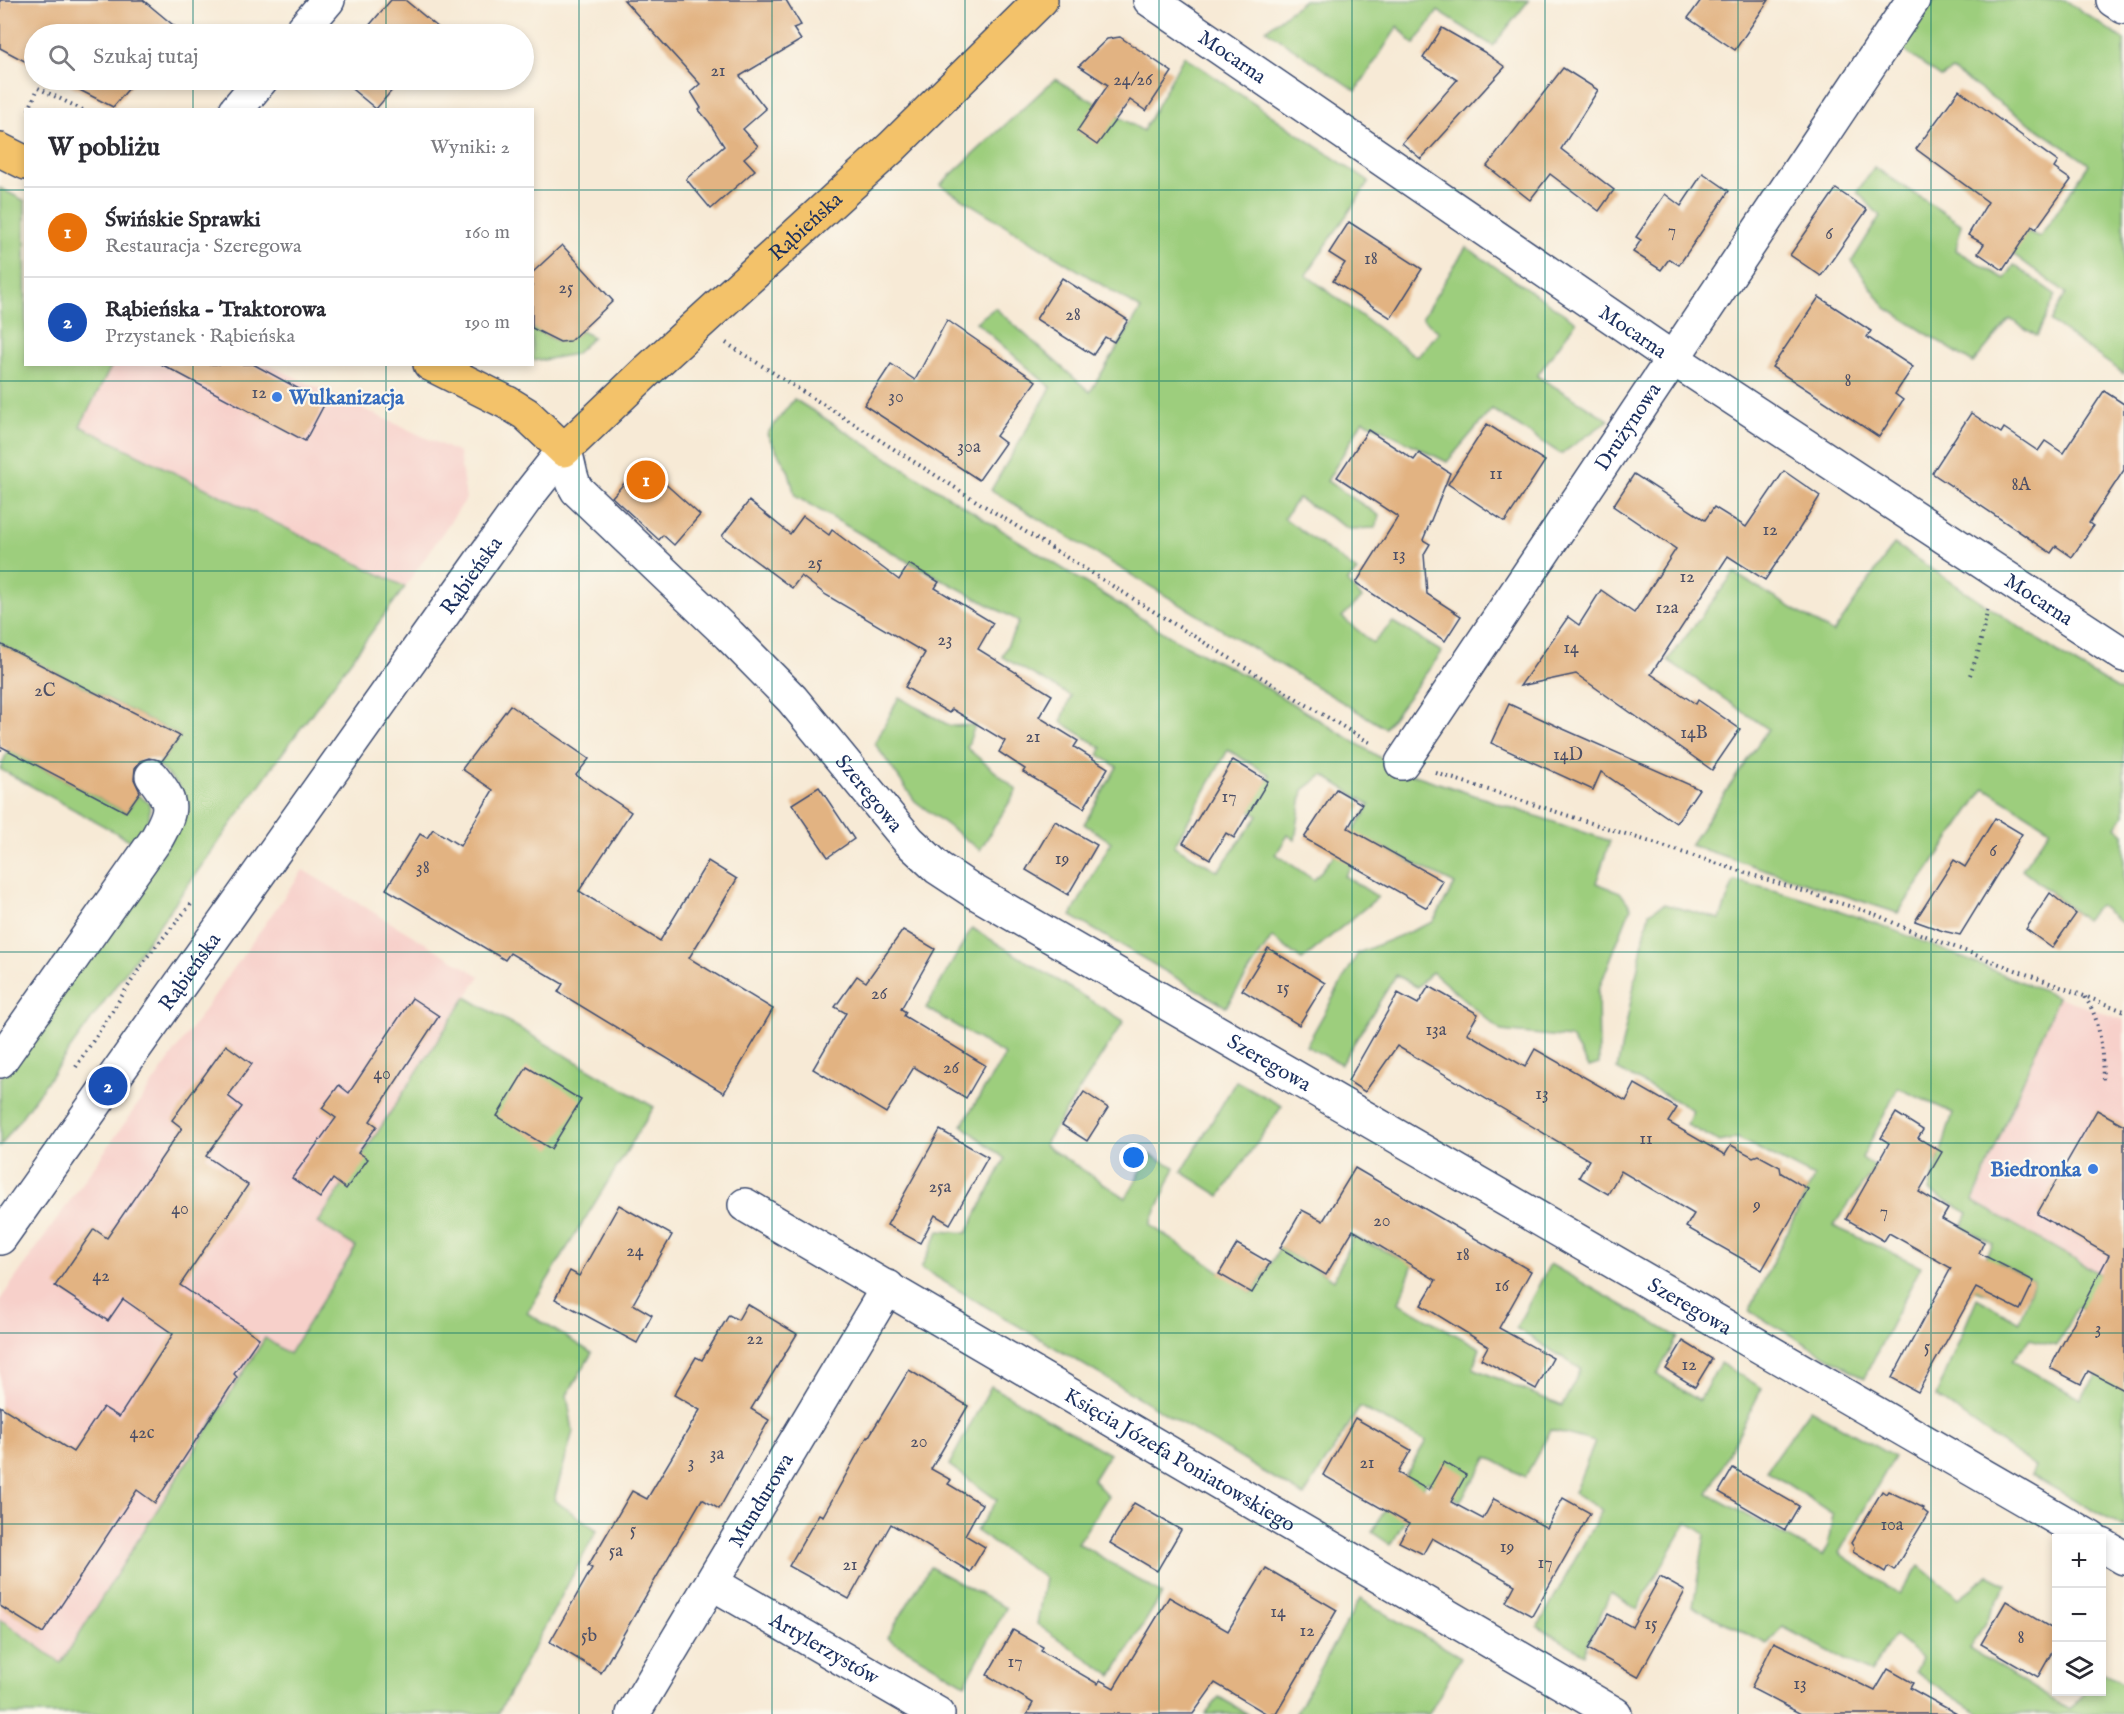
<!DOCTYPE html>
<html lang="pl">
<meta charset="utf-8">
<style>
:root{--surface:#fff;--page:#f2f2f3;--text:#2b2b33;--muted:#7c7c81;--line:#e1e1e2;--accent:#b45309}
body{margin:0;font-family:"IM FELL English",serif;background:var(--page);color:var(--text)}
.controls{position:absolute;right:18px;bottom:18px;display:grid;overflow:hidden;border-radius:0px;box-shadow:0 3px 9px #0003}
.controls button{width:54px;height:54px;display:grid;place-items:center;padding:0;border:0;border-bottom:2px solid var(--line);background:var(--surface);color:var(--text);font:30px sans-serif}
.you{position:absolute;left:1134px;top:1158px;width:21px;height:21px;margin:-15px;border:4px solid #fff;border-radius:50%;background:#1a73e8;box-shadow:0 0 0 9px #1a73e833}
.badge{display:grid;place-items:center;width:39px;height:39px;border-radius:50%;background:var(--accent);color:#fff;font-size:20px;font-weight:700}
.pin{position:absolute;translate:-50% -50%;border:3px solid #fff;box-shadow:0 2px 6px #0006}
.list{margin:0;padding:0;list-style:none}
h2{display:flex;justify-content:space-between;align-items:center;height:78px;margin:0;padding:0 24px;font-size:26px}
h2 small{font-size:20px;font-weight:400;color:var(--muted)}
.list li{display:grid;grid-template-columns:39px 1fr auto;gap:18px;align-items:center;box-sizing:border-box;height:90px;padding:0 24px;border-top:2px solid var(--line)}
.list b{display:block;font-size:22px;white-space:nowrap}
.list p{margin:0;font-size:20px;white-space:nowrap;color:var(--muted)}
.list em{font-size:20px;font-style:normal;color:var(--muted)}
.icon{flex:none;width:33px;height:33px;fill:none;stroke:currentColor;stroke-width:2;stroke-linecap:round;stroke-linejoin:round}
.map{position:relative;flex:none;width:2124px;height:1714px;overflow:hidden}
.search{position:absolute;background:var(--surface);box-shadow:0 3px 9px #0003;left:24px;top:24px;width:510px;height:66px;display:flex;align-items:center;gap:15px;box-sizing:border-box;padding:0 21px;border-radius:33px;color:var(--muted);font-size:22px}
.panel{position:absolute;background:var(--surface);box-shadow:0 3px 9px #0003;left:24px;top:108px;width:510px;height:258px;border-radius:0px}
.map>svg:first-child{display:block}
</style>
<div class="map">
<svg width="2124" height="1714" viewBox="0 0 2124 1714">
<rect width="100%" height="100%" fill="#fbf7ec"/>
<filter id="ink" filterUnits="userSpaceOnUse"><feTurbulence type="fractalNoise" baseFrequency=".0167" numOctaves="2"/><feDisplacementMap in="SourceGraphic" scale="12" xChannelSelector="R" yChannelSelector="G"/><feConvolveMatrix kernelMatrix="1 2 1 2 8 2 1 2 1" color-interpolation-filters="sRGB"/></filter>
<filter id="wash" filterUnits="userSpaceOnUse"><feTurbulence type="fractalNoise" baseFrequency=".008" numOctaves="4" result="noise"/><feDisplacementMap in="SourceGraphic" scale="24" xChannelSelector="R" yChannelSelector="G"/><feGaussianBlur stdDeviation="1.35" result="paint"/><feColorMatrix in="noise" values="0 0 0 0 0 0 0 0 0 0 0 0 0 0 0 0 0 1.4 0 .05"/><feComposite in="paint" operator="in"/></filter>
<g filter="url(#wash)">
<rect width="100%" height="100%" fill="#f7ead6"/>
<g fill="#f7d0ca">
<path d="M112,365H268L459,453L466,499L405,587L79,426Z"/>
<path d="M303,870L480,976L318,1223L356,1246L289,1354L265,1339L61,1664L0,1619V1300Z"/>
<path d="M2058,997L2124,1020V1288L1974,1202Z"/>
</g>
<g fill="#9dce7d" stroke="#5c7e6e" stroke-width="1.5" fill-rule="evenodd">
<path d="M1304,0H1529L1493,46L1438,11L1414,45L1398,26L1356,91L1266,30Z"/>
<path d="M1933,0H2065L2124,40V374L2051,322L2066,293L2013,254L2026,231L2040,237L2089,164L1952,70L1941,77L1902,49Z"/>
<path d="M1184,56L1369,182L1306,275L1417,357L1439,332L1422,318L1466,247L1576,322L1537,376L1609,420L1561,454L1492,409L1447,462L1363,420L1327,481L1380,516L1375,528L1349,529L1298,498L1284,518L1357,571L1347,582L1362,598L1342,617L1373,643L1393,622L1442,652L1385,728L991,490L1051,388L976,322L995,308L1090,392L1141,309L940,185L1055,79L1143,131Z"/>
<path d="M1874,167L1961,224L1956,250L2005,279L2014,265L2056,295L2037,336L2010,319L1973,363L1886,308L1852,261L1880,216L1857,192Z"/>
<path d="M0,188L25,201L26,364L112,365L80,426L405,587L278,759L0,1147V1079L159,857L184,817V799L178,785L158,766L180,736L0,644Z"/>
<path d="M532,328C554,339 560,350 581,331L593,337L575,354L543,360H533Z"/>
<path d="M794,399L1174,639L1254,680L1400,770L1610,841L1596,883L1620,892L1631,907L1598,991L1599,1064L1589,1067L1571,1038L1501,1031L1432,972L1417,987L1396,975L1341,1064L1306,1046L1358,953L1433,922L1455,884L1368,840L1345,876L1378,897L1302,960L1272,937L1226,1007L1071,916L1111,842L1084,824L1117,767L1099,755L1102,748L1061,722L1071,696L1002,657L1019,621L902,558L795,496L789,472L767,434ZM1228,750L1270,775L1248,809L1258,816L1218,871L1174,846ZM1323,775L1370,805L1353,832L1314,880L1276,854L1288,835L1295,840L1303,790Z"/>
<path d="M1894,544L2072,662L2124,693V815L2116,827L2124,834V925L2099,905L2085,920L2022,869L2050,829L1985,788L1898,913L1690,845L1768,729L1668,660L1734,573L1833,633Z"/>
<path d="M899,697L950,726L975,725L967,748L1017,790L980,850L915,801L875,744Z"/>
<path d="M8,750L126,812L138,795L149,803C152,821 145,832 131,841L0,769Z"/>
<path d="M1734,881C1845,904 1953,955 2058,997L1973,1201L2124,1288V1528L2031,1475L2035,1467L1936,1396L1977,1298L2019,1322L2034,1281L1998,1262L1987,1294L1970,1288L1993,1244L1962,1227L1968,1213L1929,1191L1953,1113L1898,1088L1862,1158L1875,1167L1833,1226L1921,1266L1864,1378L1749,1311L1814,1177L1737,1138L1720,1142L1687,1125L1693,1110L1617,1069L1649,913L1664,904L1720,919ZM2077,1307L2123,1335L2081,1399L2012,1361L2030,1339L2056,1346Z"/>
<path d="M972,928L1124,1021L1044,1145L1126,1198L1150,1155L1175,1167L1150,1225L1252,1293L1280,1248L1334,1280L1353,1236L1413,1264L1399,1303L1480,1348L1473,1368L1562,1406L1581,1369L1516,1328L1550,1264L1678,1337L1657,1374L1699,1401L1720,1363L1762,1388L1708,1494L1822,1556L1828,1545L1833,1514L1766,1470L1810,1409L1894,1457L1839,1553L1899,1594L1920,1566L1959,1598L1989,1575L2007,1584L1970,1649L2069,1710L2086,1692H2102V1672L2124,1684V1714H1980L1915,1672L1921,1657L1894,1635L1870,1673L1783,1627L1767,1644L1693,1607L1705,1534L1687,1522L1637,1609L1610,1593L1584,1654L1538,1627L1602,1510L1574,1493L1595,1442L1551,1430L1525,1477L1488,1457L1460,1501L1427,1481L1391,1545L1372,1532L1426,1441L1360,1407L1304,1496L921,1268L939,1231L967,1233L1005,1159L962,1125L1005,1055L926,1008Z"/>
<path d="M466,997L654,1107L527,1313L592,1353L567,1395L573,1431L554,1500L597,1530L498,1714H0V1619L61,1663L265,1338L289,1354L356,1247L318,1223Z"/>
<path d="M1236,1081L1282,1106L1220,1196L1182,1172Z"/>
<path d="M991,1386L1109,1454L1093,1480L1108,1496L1078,1543L1162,1594L1112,1676L1037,1624L1045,1578L976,1531L997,1500L949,1465Z"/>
<path d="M930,1567L1006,1608L965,1684L887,1638Z"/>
<path d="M1360,1599L1461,1657L1429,1714H1295Z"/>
<path d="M1219,1697L1248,1714H1205Z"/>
</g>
<g id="blocks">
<g fill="#e2b382">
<path d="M0,0H143L178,29L174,34H34V66L0,48Z"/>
<path d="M391,0H405L446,34H362Z"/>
<path d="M624,0H786L801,25L793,28L801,40L740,76L766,109L743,129L758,146L744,158L755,170L711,209L686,179L724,146L709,122L699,110L701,108L691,92L700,84Z"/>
<path d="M1701,0H1769L1735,50L1688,18Z"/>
<path d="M1442,28L1484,52L1505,67L1421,159L1402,143L1457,80L1423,58Z"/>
<path d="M1120,37L1172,72L1146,111L1130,100L1097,145L1077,131L1108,85L1079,66L1107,39Z"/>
<path d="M1563,68L1598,90L1561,149L1614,190L1599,211L1550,174L1530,200L1487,166Z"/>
<path d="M60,80H136L113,107Z"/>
<path d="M341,80H419L410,89L400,81L376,109Z"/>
<path d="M1959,90L2058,162L2054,168L2071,180L2036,229L2032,226L2003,270L1978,253L1984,244L1968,235L1988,202L1916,149Z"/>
<path d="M1703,173L1729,191L1679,265L1669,259L1661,270L1633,252L1641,240L1636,237L1665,194L1681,206Z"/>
<path d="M1836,189L1867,210L1821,276L1790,255Z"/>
<path d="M1349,222L1422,269L1391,318L1333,281L1345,263L1329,253Z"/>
<path d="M562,245L613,301L570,341L560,342L532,328V273Z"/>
<path d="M1062,278L1128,320L1114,342L1105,337L1093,355L1036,319Z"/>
<path d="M1819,297L1871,331L1867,337L1913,367L1895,394L1903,400L1879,437L1772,367Z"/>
<path d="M947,320L1036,381L996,436L1005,443L979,480L864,405L891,364L915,380Z"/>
<path d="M161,364H253L325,403L305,441Z"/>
<path d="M2104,391L2124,404V470L2089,523L2093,526L2072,557L2056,546L2051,553L1932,473L1971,413L2001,433L2004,428L2038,451L2045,441L2063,453Z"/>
<path d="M1487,424L1545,461L1505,522L1448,484Z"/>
<path d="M1368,430L1414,460L1419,453L1450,473L1423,540L1430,544L1424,554L1427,594L1461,616L1445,641L1356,583L1398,517L1337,477Z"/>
<path d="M642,463L700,515L674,545L663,535L659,540L612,497Z"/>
<path d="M1784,471L1820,496L1798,531L1765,580L1728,556L1651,674L1696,704L1698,700L1740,729L1712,770L1576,674L1520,686L1568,617L1579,625L1601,590L1634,613L1676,549L1613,506L1634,474L1705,520L1714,507L1746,527Z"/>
<path d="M749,501L790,534L803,516L829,535L832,530L899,580L909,564L939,582L935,588L993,623L978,649L1052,695L1039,717L1078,741L1074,747L1108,768L1084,808L1023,772L1025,769L999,752L1005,741L952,709L949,713L905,687L925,653L826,595L801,576L792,588L722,536Z"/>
<path d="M0,644L180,736L162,761L149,758L140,761L135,768L134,779L140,792L126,812L0,746Z"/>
<path d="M1509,704L1561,728L1699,789L1676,823L1601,772L1593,790L1491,743Z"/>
<path d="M510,705L589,759L576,775L631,812L579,891L660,941L708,861L737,879L689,958L773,1009L724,1093L558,992L563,984L510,953L505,960L386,889L420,834L427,838L433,829L460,846L493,790L462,769Z"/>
<path d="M1233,760L1268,781L1234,838L1226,833L1210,859L1183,843Z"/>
<path d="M819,787L854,839L828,857L792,804Z"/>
<path d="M1336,789L1362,804L1348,828L1443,881L1427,908L1304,838Z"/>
<path d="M1995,818L2022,834L1960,935L1943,931L1915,921L1954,860L1965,867Z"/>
<path d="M1055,821L1097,845L1068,895L1026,870Z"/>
<path d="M2050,893L2076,914L2052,948L2026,929Z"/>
<path d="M903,930L935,949L901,1009L906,1012L904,1016L985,1065L966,1098L914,1067L886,1113L813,1069L846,1013L835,1007L857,976L866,982Z"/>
<path d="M1268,948L1325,983L1299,1025L1242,990Z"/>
<path d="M1429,986L1478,1014L1467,1033L1525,1067L1535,1049L1626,1101L1635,1084L1677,1108L1668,1122L1725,1155L1731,1145L1753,1157L1758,1155L1780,1167L1781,1173L1808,1189L1762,1270L1686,1227L1694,1214L1621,1171L1608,1194L1579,1177L1589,1160L1397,1046L1365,1092L1348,1081L1398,993L1418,1004Z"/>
<path d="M412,998L439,1016L370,1121L377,1126L358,1152L368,1159L346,1189L333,1179L320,1198L292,1178L336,1118L322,1108L339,1085L349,1093Z"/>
<path d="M226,1045L252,1064L228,1096L242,1107L206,1156L248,1185L180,1285L259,1338L234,1374L237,1377L155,1503L137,1490L43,1633L0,1606V1406L73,1452L103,1407L119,1417L173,1334L123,1299L108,1321L55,1286L94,1229L107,1238L182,1128L172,1120Z"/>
<path d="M527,1067L581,1100L551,1149L497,1116Z"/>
<path d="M1084,1092L1108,1108L1087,1141L1062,1125Z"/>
<path d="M2097,1110L2124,1125V1390L2088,1371L2081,1384L2050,1368L2109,1255L2037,1214Z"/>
<path d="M1896,1113L1923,1130L1918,1138L1942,1152L1919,1192L1948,1209L1942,1219L1984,1242L1979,1253L2034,1281L2020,1310L1976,1288L1918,1392L1892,1378L1951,1268L1889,1233L1884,1241L1846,1219L1889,1143L1881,1138Z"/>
<path d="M940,1130L988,1157L950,1224L935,1215L920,1243L887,1225Z"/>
<path d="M1355,1168L1531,1271L1499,1328L1553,1358L1536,1389L1481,1359L1488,1346L1421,1305L1436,1280L1353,1230L1326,1275L1280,1248L1302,1210L1323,1221Z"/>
<path d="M619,1205L672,1235L633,1304L652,1315L637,1343L555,1299L570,1271L579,1276Z"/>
<path d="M1237,1244L1270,1263L1252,1293L1219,1274Z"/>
<path d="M747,1304L797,1334L751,1409L769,1420L719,1509L702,1499L601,1673L550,1642L592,1568L588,1566L632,1491L647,1499L700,1410L674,1395L696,1357L702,1360L729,1315L738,1320Z"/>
<path d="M1683,1341L1712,1359L1695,1387L1666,1369Z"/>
<path d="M909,1370L968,1406L931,1469L951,1480L948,1484L982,1504L965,1535L985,1547L970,1572L891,1524L849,1599L789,1566L819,1514L823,1516L867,1437L868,1438Z"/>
<path d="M1355,1418L1411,1450L1398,1473L1428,1490L1444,1462L1466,1475L1451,1502L1483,1519L1494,1499L1547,1528L1563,1498L1590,1513L1532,1616L1506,1602L1515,1585L1432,1538L1423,1554L1399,1542L1409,1524L1323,1475Z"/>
<path d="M1733,1468L1799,1506L1785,1530L1719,1492Z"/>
<path d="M1882,1491L1886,1494L1888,1491L1924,1508L1923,1510L1928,1514L1894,1570L1888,1566L1885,1572L1853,1552L1854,1547L1851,1543Z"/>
<path d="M1134,1503L1181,1530L1157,1571L1110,1543Z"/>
<path d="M1266,1568L1337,1610L1276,1714H1267L1215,1683L1193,1714H1027L1033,1703L987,1675L1013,1630L1043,1647L1041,1651L1098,1684L1100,1680L1114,1688L1169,1597L1228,1631Z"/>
<path d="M1660,1577L1685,1591L1638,1677L1588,1649L1608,1614L1632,1627Z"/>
<path d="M2006,1601L2056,1631V1645L2038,1677L1981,1644Z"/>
<path d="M1774,1642L1875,1691L1888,1669L1913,1683L1910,1688L1957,1714H1801L1751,1688Z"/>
</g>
</g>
</g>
<g filter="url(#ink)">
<use href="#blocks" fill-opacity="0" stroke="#3c4b70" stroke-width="1.5"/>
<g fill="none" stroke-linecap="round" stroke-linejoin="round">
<defs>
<g id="minor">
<path id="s1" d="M1150,0L1672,358L2124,655"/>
<path d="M2113,0L2124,7"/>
<path d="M299,34L328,0"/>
<path d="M236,110L261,80"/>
<path id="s2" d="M564,450C570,463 569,478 577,490L729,635L792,699L909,841L938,868L973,891L2091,1538"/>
<path id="s3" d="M1402,763L1913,0"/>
<path d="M0,1061L157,838C174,807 173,803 152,776"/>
<path id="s4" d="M745,1205L1615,1714"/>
<path id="s5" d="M0,1238L481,561L530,493L564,450"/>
<path d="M2102,1545L2124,1558"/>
<path id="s6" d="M712,1583L938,1714"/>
<path id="s7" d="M633,1714L888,1287"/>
</g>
<g id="major">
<path d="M0,150L26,163"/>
<path id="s8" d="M430,364L508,403L526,414L564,450L646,372L892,147L1041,0"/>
</g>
</defs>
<use href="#minor" stroke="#3c4b70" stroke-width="36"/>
<use href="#major" stroke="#3c4b70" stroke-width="36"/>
<g stroke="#3c4b70" stroke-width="4" stroke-dasharray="1.5 4.5" stroke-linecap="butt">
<path d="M29,110L38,88L83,110"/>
<path d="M726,343C941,479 1154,614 1372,744"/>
<path d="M1970,675L1978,653L1988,608"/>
<path d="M0,750L2,747"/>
<path d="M1436,773L1877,915L1907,929L2124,1011"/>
<path d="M2085,997C2102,1022 2102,1051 2103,1080"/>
<path d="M76,1067L147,957L193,902"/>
</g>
<use href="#minor" stroke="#fff" stroke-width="33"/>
<use href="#major" stroke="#f3c26a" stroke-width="33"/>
</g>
</g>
<path fill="none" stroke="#0f766e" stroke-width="1.5" stroke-opacity="0.55" d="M193,0V34M386,0V34M579,0V1714M772,0V1714M965,0V1714M1159,0V1714M1352,0V1714M1545,0V1714M1738,0V1714M1931,0V1714M193,80V110M386,80V110M0,190H26M532,190H2124M193,364V1714M386,364V1714M0,381H2124M0,571H2124M0,762H2124M0,952H2124M0,1143H2124M0,1333H2124M0,1524H2124"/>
<g fill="#3f7fe0" stroke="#fbf7ec" stroke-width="2">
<circle cx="277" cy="397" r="6"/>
<circle cx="2093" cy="1169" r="6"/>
</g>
<g text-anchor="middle" stroke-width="4.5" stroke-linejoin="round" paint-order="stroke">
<g font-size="18" fill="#4d5067">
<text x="718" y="76">21</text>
<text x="1133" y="85">24/26</text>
<text x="1672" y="236">7</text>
<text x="1829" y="239">6</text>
<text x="1371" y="264">18</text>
<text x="566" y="293">25</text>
<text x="1073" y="320">28</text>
<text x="1848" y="386">8</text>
<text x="259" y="398">12</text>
<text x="896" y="402">30</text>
<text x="969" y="452">30a</text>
<text x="1496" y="479">11</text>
<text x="2021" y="490">8A</text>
<text x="1770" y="535">12</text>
<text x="1399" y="560">13</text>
<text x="815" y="568">25</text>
<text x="1687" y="582">12</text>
<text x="1667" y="613">12a</text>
<text x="945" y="645">23</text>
<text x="1571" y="653">14</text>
<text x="45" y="696">2C</text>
<text x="1694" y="738">14B</text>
<text x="1033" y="742">21</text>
<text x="1568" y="760">14D</text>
<text x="1229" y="802">17</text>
<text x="1993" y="856">6</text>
<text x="1062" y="864">19</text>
<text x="423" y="873">38</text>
<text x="1283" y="993">15</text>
<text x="879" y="999">26</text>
<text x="1436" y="1035">13a</text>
<text x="951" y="1073">26</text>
<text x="382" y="1079">40</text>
<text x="1542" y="1099">13</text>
<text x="1646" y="1144">11</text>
<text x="940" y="1192">25a</text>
<text x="1757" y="1210">9</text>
<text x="180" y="1214">40</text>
<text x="1884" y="1217">7</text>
<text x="1382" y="1226">20</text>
<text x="635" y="1256">24</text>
<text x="1463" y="1260">18</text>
<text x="101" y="1281">42</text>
<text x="1502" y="1291">16</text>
<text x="2098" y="1334">3</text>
<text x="755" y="1344">22</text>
<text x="1927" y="1352">5</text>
<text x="1689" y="1370">12</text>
<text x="142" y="1438">42c</text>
<text x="919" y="1447">20</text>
<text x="717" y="1459">3a</text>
<text x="691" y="1468">3</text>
<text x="1367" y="1468">21</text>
<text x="1892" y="1530">10a</text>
<text x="633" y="1535">5</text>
<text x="1507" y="1552">19</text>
<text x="616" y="1556">5a</text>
<text x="1545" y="1568">17</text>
<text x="850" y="1570">21</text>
<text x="1278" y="1617">14</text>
<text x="1651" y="1629">15</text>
<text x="1307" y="1636">12</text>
<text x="589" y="1641">5b</text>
<text x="2021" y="1643">8</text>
<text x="1015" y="1667">17</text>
<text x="1800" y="1689">13</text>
</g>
<g font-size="21" fill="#1b2f5e" stroke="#fbf7ec">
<text dy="7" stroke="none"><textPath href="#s1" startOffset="100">Mocarna</textPath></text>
<text dy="7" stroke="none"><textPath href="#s8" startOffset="490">Rąbieńska</textPath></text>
<text dy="7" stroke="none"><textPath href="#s1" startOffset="586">Mocarna</textPath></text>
<text dy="7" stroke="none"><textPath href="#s3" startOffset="405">Drużynowa</textPath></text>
<text dy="7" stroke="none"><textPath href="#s5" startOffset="813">Rąbieńska</textPath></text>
<text dy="7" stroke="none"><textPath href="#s1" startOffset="1072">Mocarna</textPath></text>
<text dy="7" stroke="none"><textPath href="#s2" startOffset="464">Szeregowa</textPath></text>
<text dy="7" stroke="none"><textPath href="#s5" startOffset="327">Rąbieńska</textPath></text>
<text dy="7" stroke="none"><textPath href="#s2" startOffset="950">Szeregowa</textPath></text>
<text dy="7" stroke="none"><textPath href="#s2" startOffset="1436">Szeregowa</textPath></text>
<text dy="7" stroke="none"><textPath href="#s4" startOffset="504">Księcia Józefa Poniatowskiego</textPath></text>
<text dy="7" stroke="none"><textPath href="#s7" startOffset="249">Mundurowa</textPath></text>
<text dy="7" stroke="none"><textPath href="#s6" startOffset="130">Artylerzystów</textPath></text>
</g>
<g font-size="21" font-weight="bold" fill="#366cbe" stroke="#fbf7ec" text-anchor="start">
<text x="289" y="404">Wulkanizacja</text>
<text x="2081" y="1176" text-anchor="end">Biedronka</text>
</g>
</g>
</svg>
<div class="controls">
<button>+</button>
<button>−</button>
<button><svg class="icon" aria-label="layers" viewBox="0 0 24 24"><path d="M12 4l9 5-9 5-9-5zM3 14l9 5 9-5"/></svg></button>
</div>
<div class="you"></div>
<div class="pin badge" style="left:646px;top:480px;background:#e8710a">1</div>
<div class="pin badge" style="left:108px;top:1086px;background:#1a4fb4">2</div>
<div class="search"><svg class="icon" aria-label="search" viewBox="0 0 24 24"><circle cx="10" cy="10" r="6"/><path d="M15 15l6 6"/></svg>Szukaj tutaj</div>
<section class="panel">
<h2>W pobliżu<small>Wyniki: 2</small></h2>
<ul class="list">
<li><span class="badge" style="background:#e8710a">1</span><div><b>Świńskie Sprawki</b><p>Restauracja · Szeregowa</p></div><em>160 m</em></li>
<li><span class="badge" style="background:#1a4fb4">2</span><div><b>Rąbieńska - Traktorowa</b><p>Przystanek · Rąbieńska</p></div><em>190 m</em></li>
</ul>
</section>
</div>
